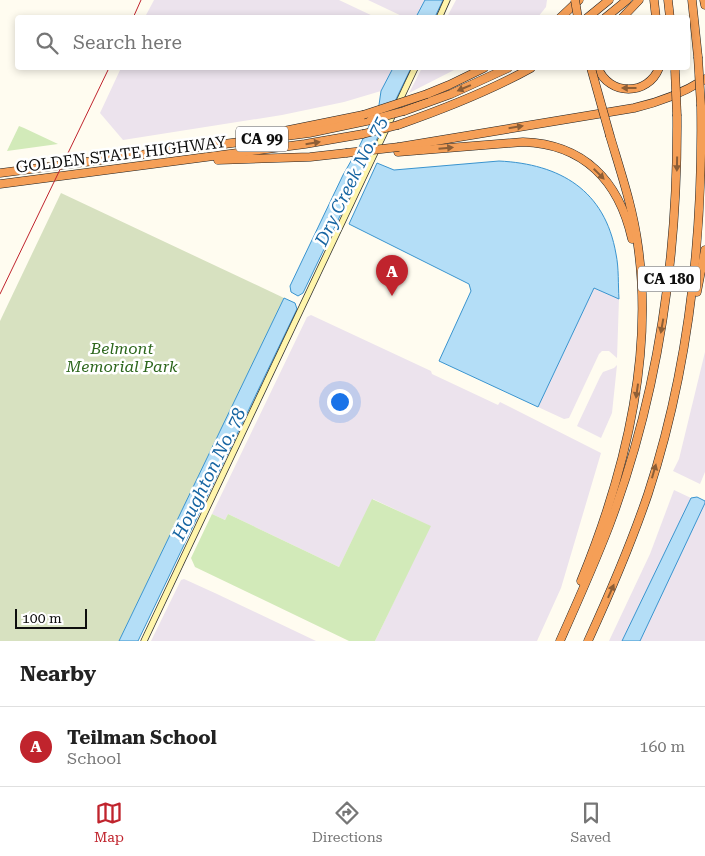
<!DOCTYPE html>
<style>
:root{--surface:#fff;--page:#f6f6f6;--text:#222;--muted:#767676;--line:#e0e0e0;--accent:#c0242d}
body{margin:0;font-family:"Roboto Serif",serif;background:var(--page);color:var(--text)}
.scale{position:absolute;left:15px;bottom:12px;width:72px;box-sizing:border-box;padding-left:5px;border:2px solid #0e0e0e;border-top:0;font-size:14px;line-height:18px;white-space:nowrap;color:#0e0e0e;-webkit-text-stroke:4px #fff;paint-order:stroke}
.you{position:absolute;left:339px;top:401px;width:18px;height:18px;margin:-12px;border:4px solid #fff;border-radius:50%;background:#1a73e8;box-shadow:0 0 0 8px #1a73e833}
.badge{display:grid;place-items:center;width:32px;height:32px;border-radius:50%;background:var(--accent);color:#fff;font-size:16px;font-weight:700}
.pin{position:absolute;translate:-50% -41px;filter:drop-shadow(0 1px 2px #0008)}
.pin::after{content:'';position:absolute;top:26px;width:18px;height:15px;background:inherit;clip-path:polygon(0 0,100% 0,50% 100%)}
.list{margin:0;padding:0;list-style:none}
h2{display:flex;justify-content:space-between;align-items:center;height:65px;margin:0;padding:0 20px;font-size:21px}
h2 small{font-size:16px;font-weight:400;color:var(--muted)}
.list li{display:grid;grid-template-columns:32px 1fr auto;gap:15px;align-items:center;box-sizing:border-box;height:80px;padding:0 20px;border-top:1px solid var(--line)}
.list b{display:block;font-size:19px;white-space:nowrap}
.list p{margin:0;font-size:16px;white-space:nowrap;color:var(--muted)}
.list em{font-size:16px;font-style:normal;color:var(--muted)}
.icon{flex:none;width:28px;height:28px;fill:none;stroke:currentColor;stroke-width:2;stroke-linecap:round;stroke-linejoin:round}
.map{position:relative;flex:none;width:705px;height:641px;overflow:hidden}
.search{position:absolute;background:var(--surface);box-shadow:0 2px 8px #0003;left:15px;right:15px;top:15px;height:55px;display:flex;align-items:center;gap:12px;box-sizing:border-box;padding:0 18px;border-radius:5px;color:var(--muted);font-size:19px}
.sheet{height:145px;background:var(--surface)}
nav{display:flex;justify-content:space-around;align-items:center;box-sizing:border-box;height:70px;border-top:1px solid var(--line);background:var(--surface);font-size:14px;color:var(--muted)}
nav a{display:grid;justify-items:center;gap:2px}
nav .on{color:var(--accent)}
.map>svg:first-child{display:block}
</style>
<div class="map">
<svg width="705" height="641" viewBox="0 0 705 641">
<rect width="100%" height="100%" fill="#fffcf0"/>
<g fill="#ece3ed">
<path d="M154,0H339L375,17H145Z"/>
<path d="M368,0H425L416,18L404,17Z"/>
<path d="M456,0H547L546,7L538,17H447Z"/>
<path d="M121,68H393L381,91L344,102L282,115L123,140L100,113Z"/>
<path d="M422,68H458L409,93Z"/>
<path d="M594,288L619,299L617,358L609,351H602L599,354L569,418L564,419L538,407Z"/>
<path d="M311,315L431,371L432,374L498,405L500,402L601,453L561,588L537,641H375L430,526L373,499L339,567L228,514L225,520L212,514L307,317Z"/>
<path d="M705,352V472L700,484L673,471L679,459Z"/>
<path d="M617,365L612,413L601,438L577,426L600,377L603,372L614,368Z"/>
<path d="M674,490L691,498L622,641H609L650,554Z"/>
<path d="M705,503V641H640L676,563Z"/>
<path d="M184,579L217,594L316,641H151L181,580Z"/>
</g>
<g fill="#d2eab9">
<path d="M19,126L24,128L58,144L7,151Z"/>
<path d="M372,499L431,526L375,641H349L195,567L191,558L212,514L225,520L228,514L339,567Z"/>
</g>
<path fill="#d7e1c0" d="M61,193L284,298L119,641H0V321Z"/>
<g fill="#b4def7" stroke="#3a94cf">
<path d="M425,0H443L435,17H416Z"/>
<path d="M393,68H411L303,293L298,296L291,292L290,286L343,175L359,147L379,105L381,91Z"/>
<path d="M499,161C560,164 605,190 616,254C619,268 618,285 619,299L594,288L538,407L439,361L471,291L469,284L349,224L377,163L394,170Z"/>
<path d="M284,298L295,303L297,309L138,641H119Z"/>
<path d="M697,497L705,501V503L640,641H622L691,498Z"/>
</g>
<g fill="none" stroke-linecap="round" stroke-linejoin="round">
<defs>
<g id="secondary">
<path d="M439,18L447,0"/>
<path d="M144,641L415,68"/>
</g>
<g id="highway">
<path d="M654,0L656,18"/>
<path d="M668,0L670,18"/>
<path d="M692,0L698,57"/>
<path d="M704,0L705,5"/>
<path d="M560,18L579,0"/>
<path d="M587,18L609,0"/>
<path d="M605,18L627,0"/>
<path d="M622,18L639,0"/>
<path d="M598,68C609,96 648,96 659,68"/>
<path d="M427,94L449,85L484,68"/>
<path d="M404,111L451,94L508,68"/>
<path d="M398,125C444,109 488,92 531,68"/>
<path d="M284,131L363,115"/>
<path d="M399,147L634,108C660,102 683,93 705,79"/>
<path d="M398,152L523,142C584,144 619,181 632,239"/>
<path d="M218,160L310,157L346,153"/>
<path d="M0,173L309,133L371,120"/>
<path d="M0,184L305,144L363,134"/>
<path d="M697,292L705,250"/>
<path d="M581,581C624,476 654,360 638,246C633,208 621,173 610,136"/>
<path d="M560,641C577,603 594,565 609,526C659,393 678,256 677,116"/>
<path d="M588,641C610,593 631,544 648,494C689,369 703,236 701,106"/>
</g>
</defs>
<use href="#secondary" stroke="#303030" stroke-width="7"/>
<use href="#highway" stroke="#1f1f1f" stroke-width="9"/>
<use href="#secondary" stroke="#fff5ab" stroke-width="5.5"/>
<use href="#highway" stroke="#f59f57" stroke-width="8"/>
<g stroke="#c0242d" stroke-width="1">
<path d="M133,18L141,0"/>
<path d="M0,294L109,68"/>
</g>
<defs>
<g id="highway-bridge">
<path d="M575,0L578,18"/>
<path d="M698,57L701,106"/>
<path d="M591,68L610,136"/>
<path d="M675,70L677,116"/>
<path d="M363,115L427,94"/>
<path d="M371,120L404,111"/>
<path d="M363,134L398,125"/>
<path d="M346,153L399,147"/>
</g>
</defs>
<use href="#highway-bridge" stroke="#1f1f1f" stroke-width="9" stroke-linecap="butt"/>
<use href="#highway-bridge" stroke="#f59f57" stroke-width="8"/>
</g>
<defs><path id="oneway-solid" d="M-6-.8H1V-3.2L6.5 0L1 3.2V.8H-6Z" transform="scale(1.25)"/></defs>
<g fill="#8d5e36">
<use href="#oneway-solid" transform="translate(464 88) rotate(157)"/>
<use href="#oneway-solid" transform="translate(629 88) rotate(180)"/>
<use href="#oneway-solid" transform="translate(516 127) rotate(-9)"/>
<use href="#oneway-solid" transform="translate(313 143) rotate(-9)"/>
<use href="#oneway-solid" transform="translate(446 148) rotate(-5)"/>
<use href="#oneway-solid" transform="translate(677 164) rotate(91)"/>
<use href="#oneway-solid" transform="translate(599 174) rotate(45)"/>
<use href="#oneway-solid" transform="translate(662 326) rotate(100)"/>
<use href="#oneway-solid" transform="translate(637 391) rotate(98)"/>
<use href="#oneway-solid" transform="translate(654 471) rotate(-74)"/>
<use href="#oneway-solid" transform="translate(611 591) rotate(-66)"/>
</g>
<g text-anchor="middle" stroke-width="5" stroke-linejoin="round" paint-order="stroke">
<g fill="#fff" stroke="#565656" stroke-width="1">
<rect x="236" y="126.5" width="52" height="25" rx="4"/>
<rect x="638" y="266.5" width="62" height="25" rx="4"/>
</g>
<g font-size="15" font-weight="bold" fill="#0e0e0e">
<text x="262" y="144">CA 99</text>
<text x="669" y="284">CA 180</text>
</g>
<g font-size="16" fill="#0e0e0e" stroke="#fff">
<text transform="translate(121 154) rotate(-7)" y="6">GOLDEN STATE HIGHWAY</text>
</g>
<g font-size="16" font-style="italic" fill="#2d671d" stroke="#fff">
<text x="122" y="354">Belmont<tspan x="122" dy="18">Memorial Park</tspan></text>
</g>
<g font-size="18" font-style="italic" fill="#1665a2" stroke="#fff">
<text transform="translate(351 181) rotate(-64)" y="6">Dry Creek No. 75</text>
<text transform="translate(209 474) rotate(-64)" y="6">Houghton No. 78</text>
</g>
</g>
</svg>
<div class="scale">100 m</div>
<div class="you"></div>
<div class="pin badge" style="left:392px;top:296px">A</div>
<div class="search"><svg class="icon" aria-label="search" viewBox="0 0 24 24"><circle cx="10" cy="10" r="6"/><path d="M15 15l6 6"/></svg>Search here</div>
</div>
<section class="sheet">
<h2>Nearby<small></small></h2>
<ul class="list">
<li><span class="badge">A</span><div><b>Teilman School</b><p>School</p></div><em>160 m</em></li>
</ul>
</section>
<nav>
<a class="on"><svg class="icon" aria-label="map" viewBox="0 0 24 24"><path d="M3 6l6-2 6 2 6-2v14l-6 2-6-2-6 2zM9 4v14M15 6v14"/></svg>Map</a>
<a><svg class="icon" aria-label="directions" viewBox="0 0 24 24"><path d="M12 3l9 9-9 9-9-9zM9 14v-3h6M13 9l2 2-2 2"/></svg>Directions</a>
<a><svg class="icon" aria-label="saved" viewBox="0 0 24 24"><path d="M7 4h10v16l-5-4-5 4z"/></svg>Saved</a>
</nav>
